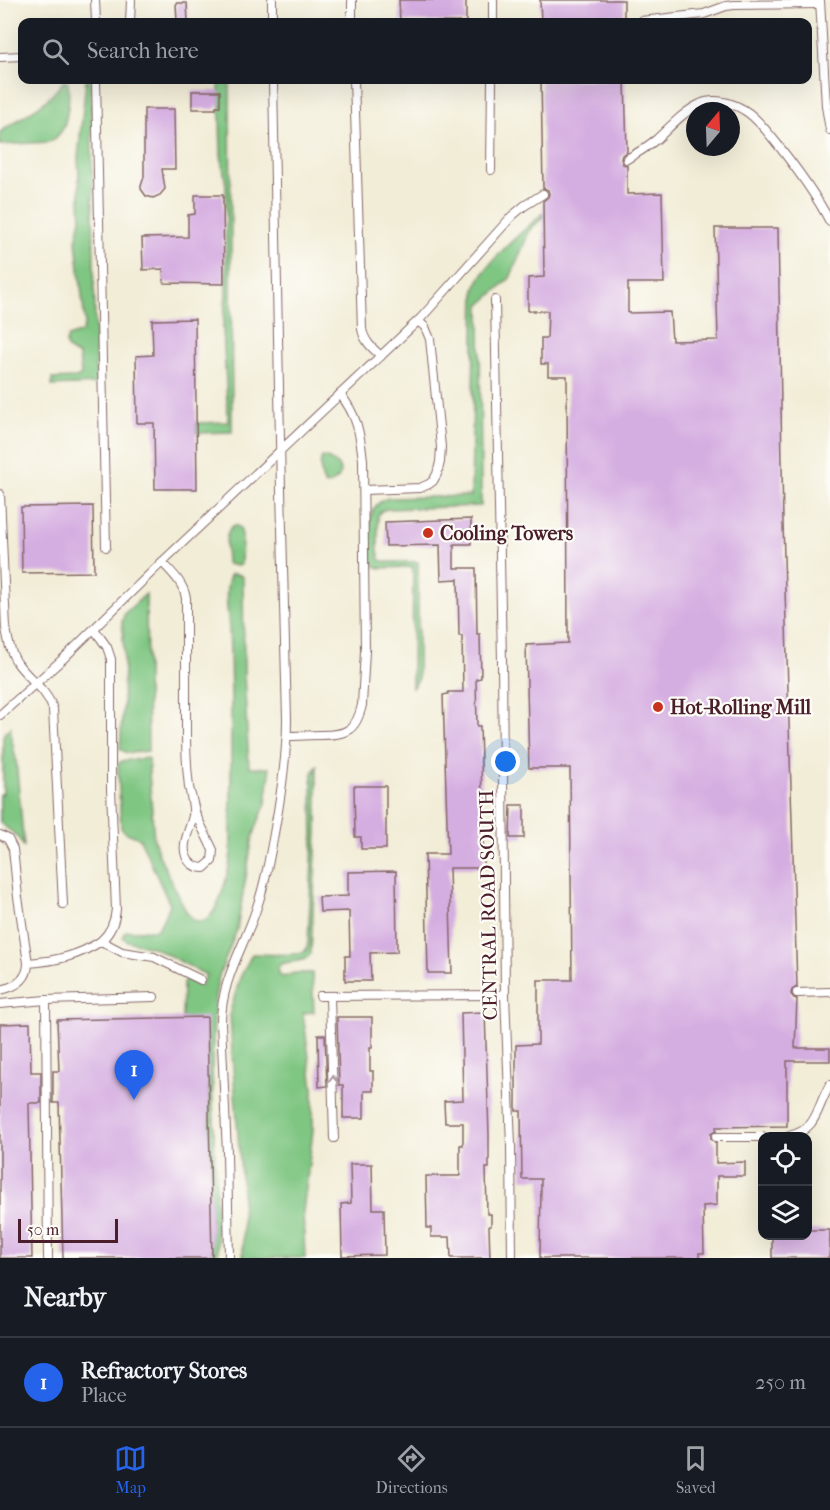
<!DOCTYPE html>
<style>
:root{--surface:#171b24;--page:#242831;--text:#f1f3f6;--muted:#9ea1a6;--line:#363941;--accent:#2563eb}
body{margin:0;font-family:"IM FELL French Canon",serif;background:var(--page);color:var(--text)}
.controls{position:absolute;right:18px;bottom:18px;display:grid;overflow:hidden;border-radius:12px;box-shadow:0 6px 24px #0002}
.controls button{width:54px;height:54px;display:grid;place-items:center;padding:0;border:0;border-bottom:2px solid var(--line);background:var(--surface);color:var(--text);font:30px sans-serif}
.compass{position:absolute;left:686px;top:102px;width:54px;height:54px;border-radius:50%;background:var(--surface);box-shadow:0 6px 24px #0002;rotate:19deg}
.scale{position:absolute;left:18px;bottom:15px;width:100px;box-sizing:border-box;padding-left:6px;border:3px solid #4a1f2b;border-top:0;font-size:16px;line-height:21px;white-space:nowrap;color:#4a1f2b;-webkit-text-stroke:4px #fdfcf7;paint-order:stroke}
.you{position:absolute;left:506px;top:762px;width:21px;height:21px;margin:-15px;border:4px solid #fff;border-radius:50%;background:#1a73e8;box-shadow:0 0 0 9px #1a73e833}
.badge{display:grid;place-items:center;width:39px;height:39px;border-radius:50%;background:var(--accent);color:#fff;font-size:20px;font-weight:700}
.pin{position:absolute;translate:-50% -50px;filter:drop-shadow(0 2px 3px #0008)}
.pin::after{content:'';position:absolute;top:32px;width:21px;height:18px;background:inherit;clip-path:polygon(0 0,100% 0,50% 100%)}
.list{margin:0;padding:0;list-style:none}
h2{display:flex;justify-content:space-between;align-items:center;height:78px;margin:0;padding:0 24px;font-size:26px}
h2 small{font-size:20px;font-weight:400;color:var(--muted)}
.list li{display:grid;grid-template-columns:39px 1fr auto;gap:18px;align-items:center;box-sizing:border-box;height:90px;padding:0 24px;border-top:2px solid var(--line)}
.list b{display:block;font-size:22px;white-space:nowrap}
.list p{margin:0;font-size:20px;white-space:nowrap;color:var(--muted)}
.list em{font-size:20px;font-style:normal;color:var(--muted)}
.icon{flex:none;width:33px;height:33px;fill:none;stroke:currentColor;stroke-width:2;stroke-linecap:round;stroke-linejoin:round}
.map{position:relative;flex:none;width:830px;height:1258px;overflow:hidden}
.search{position:absolute;background:var(--surface);box-shadow:0 6px 24px #0002;left:18px;right:18px;top:18px;height:66px;display:flex;align-items:center;gap:15px;box-sizing:border-box;padding:0 21px;border-radius:12px;color:var(--muted);font-size:22px}
.sheet{height:168px;background:var(--surface)}
nav{display:flex;justify-content:space-around;align-items:center;box-sizing:border-box;height:84px;border-top:2px solid var(--line);background:var(--surface);font-size:16px;color:var(--muted)}
nav a{display:grid;justify-items:center;gap:3px}
nav .on{color:var(--accent)}
.map>svg:first-child{display:block}
</style>
<div class="map">
<svg width="830" height="1258" viewBox="0 0 830 1258">
<rect width="100%" height="100%" fill="#fdfcf7"/>
<filter id="ink" filterUnits="userSpaceOnUse"><feTurbulence type="fractalNoise" baseFrequency=".0167" numOctaves="2"/><feDisplacementMap in="SourceGraphic" scale="12" xChannelSelector="R" yChannelSelector="G"/><feConvolveMatrix kernelMatrix="1 2 1 2 8 2 1 2 1" color-interpolation-filters="sRGB"/></filter>
<filter id="wash" filterUnits="userSpaceOnUse"><feTurbulence type="fractalNoise" baseFrequency=".008" numOctaves="4" result="noise"/><feDisplacementMap in="SourceGraphic" scale="24" xChannelSelector="R" yChannelSelector="G"/><feGaussianBlur stdDeviation="1.35" result="paint"/><feColorMatrix in="noise" values="0 0 0 0 0 0 0 0 0 0 0 0 0 0 0 0 0 1.4 0 .05"/><feComposite in="paint" operator="in"/></filter>
<g filter="url(#wash)">
<rect width="100%" height="100%" fill="#f2edd7"/>
<g fill="#7fc682" stroke="#647256" stroke-width="1.5">
<path d="M86,80H89L91,83L96,384L52,386V379L76,378L80,376L81,374L79,356C70,351 62,348 68,337L82,332L85,323L76,241L81,219L78,158Z"/>
<path d="M219,80H230L232,432L197,433V423L228,422L223,327L226,295V185L221,155Z"/>
<path d="M64,81L68,83C70,93 68,124 60,133C57,137 53,140 48,142L0,145V132L38,107L52,95Z"/>
<path d="M543,213V217L530,230L510,278L480,305L481,506L387,509L381,511L378,515V550L380,560L386,562H418V680L412,688L413,567L380,568L374,566L372,561C371,539 361,507 388,498L471,496L475,289C485,261 522,233 543,213Z"/>
<path d="M322,457C343,461 348,480 325,485C321,479 319,464 322,457Z"/>
<path d="M235,525L240,528L242,535L241,564L237,566L227,564C227,551 222,530 235,525Z"/>
<path d="M231,574L240,575L243,578L244,674L249,767L267,768H269L270,773L266,803L257,825L252,841L237,929L219,976L215,997L212,1067L218,1258H212L207,1018H182L183,982L186,979L200,986L206,975L155,948L128,941L123,938L124,933L126,931L156,930L159,927L170,905L140,839C134,834 125,835 121,828L118,766L119,763L122,761L148,758L154,840L159,855L187,913L195,921C201,921 205,921 209,917C221,906 229,870 231,853C230,778 233,703 229,629C228,614 223,587 231,574Z"/>
<path d="M146,594L148,751L127,753L120,749L123,704L124,653L122,622L125,613Z"/>
<path d="M11,727L10,731L16,759L24,847L17,836L0,823V794H3V737L5,732Z"/>
<path d="M317,766V831L311,953C305,964 292,960 281,964C277,967 277,971 279,975L283,977L294,973H312L314,1012L303,1013L313,1088V1130L303,1212L305,1258H243L242,1191L232,1052L230,1012L240,978L252,954C261,954 298,956 304,952C307,950 307,946 308,943L313,840L312,776L313,772Z"/>
</g>
<g id="blocks">
<g fill="#d5aee1">
<path d="M399,0H466V22H400Z"/>
<path d="M540,0H624V22H541Z"/>
<path d="M176,3H187L188,22H177Z"/>
<path d="M541,80H625L627,152L622,155L621,159L623,164L627,165V194L662,193L664,283H628V313L670,312L672,341L718,340L715,228H778L783,524L797,987L792,990L791,994L794,998L797,999L795,1048H830V1061H787V1126L716,1127V1131L711,1134V1139L716,1143V1163L745,1162V1176H717V1205L703,1206L704,1253H699V1258H540L541,1179H522L521,1111H516V1045L538,1044V980H572L570,768H529L526,645L568,643L567,376H548V364H541V338H547L548,311H528V278L544,277L543,201L548,197L549,194L548,190L543,188Z"/>
<path d="M192,91H220V106H216V109H192Z"/>
<path d="M144,109H174L175,169H162L165,189L160,195L153,198L146,196L141,189V186L144,177Z"/>
<path d="M195,195H223L224,284L164,283L163,269L143,270L142,238L188,237V215L195,214Z"/>
<path d="M195,319L197,489H155L154,423H137L136,356L153,355L152,320Z"/>
<path d="M93,506L94,572L22,573L21,507Z"/>
<path d="M471,519V544H454V568H476L477,634H480L481,678L476,679L477,726H480L484,868H449L452,973H428L425,854H448L443,695L448,694V692H463L462,636H459L458,579L441,580L440,545L386,546L385,522Z"/>
<path d="M354,786H386V849H361V837H355Z"/>
<path d="M511,805H524V838H510Z"/>
<path d="M396,871L397,952L370,953L371,981H345V956H350L349,911L320,912L319,897L348,896V872Z"/>
<path d="M485,1012L489,1135V1168H486L487,1214H491V1226H489L490,1258H451L450,1237H431V1228H427L426,1176H460V1145H463V1123H445L444,1101L463,1100L461,1013Z"/>
<path d="M207,1017L212,1258H63L59,1103H53V1071H59L57,1020Z"/>
<path d="M337,1017H372V1048H370V1071H373V1091H364V1118H343V1085H339Z"/>
<path d="M30,1023L31,1072H41V1103H29L32,1258H0V1024Z"/>
<path d="M318,1035H325L327,1086L319,1087Z"/>
<path d="M350,1164H372L373,1209H384L385,1255L342,1256L341,1204L351,1203Z"/>
<path d="M807,1230H830L829,1258H772V1236H807Z"/>
</g>
</g>
</g>
<g filter="url(#ink)">
<use href="#blocks" fill-opacity="0" stroke="#856767" stroke-width="1.5"/>
<g fill="none" stroke-linecap="round" stroke-linejoin="round">
<defs>
<g id="lane">
<path d="M95,0L96,22"/>
<path d="M272,0V22"/>
<path d="M352,0V22"/>
<path d="M820,0L826,106L830,130"/>
<path d="M641,21L704,14L726,6L734,5L820,4"/>
<path d="M130,22L131,0"/>
<path d="M493,22V0"/>
<path d="M0,57L22,56"/>
<path d="M96,80L106,547"/>
<path d="M354,80L362,329C364,341 372,348 381,356"/>
<path d="M627,159C638,153 647,147 657,139C670,127 683,112 700,104C714,98 731,102 744,110C755,116 762,126 770,135C792,162 814,191 830,222"/>
<path d="M491,170L492,80"/>
<path d="M495,300L502,661L505,995L511,1145L512,1258"/>
<path d="M364,490L420,488L429,484L433,481L437,474L440,462L441,447L430,339L425,327L418,321"/>
<path d="M0,494L6,628C8,640 10,653 18,664C29,679 47,690 53,709L63,904"/>
<path d="M162,562C172,573 183,582 186,598V736C186,753 187,770 189,787C191,797 194,806 193,815C191,828 181,843 186,856C189,864 196,868 204,868L212,861L213,850L196,815L191,795"/>
<path d="M94,629L107,647L111,659V789L116,909C115,922 111,932 101,941"/>
<path d="M0,715L64,658L162,562L421,318L512,216L524,206L543,194"/>
<path d="M287,736C298,736 310,735 321,735C346,735 356,731 362,705L365,651L363,460C360,433 357,415 340,394"/>
<path d="M0,835L8,839L13,849L18,897L28,963"/>
<path d="M0,990C15,987 28,980 28,963C55,961 79,956 101,941L122,952L154,957L201,980"/>
<path d="M797,993L830,992"/>
<path d="M320,996L505,995"/>
<path d="M330,996L334,1138"/>
<path d="M46,1000L48,1258"/>
<path d="M0,1004L46,1000L154,997"/>
<path d="M789,1136C819,1129 816,1107 830,1085"/>
<path d="M716,1137H762"/>
<path d="M229,1258L227,1153L221,1023C221,980 243,949 256,910C267,878 272,844 278,811C283,780 287,751 287,719L281,491L273,80"/>
</g>
</defs>
<use href="#lane" stroke="#856767" stroke-width="10"/>
<use href="#lane" stroke="#fff" stroke-width="8"/>
</g>
<defs><path id="oneway-chevron" d="M-2-3.5L2.5 0L-2 3.5" fill="none" stroke-width="1.6" stroke-linecap="round" stroke-linejoin="round" transform="scale(1.5)"/></defs>
<use stroke="#ae9aa0" href="#oneway-chevron" transform="translate(333 1080) rotate(-91)"/>
</g>
<g fill="#c8321e" stroke="#fdfcf7" stroke-width="2">
<circle cx="428" cy="533" r="6"/>
<circle cx="658" cy="707" r="6"/>
</g>
<g text-anchor="middle" stroke-width="4.5" stroke-linejoin="round" paint-order="stroke">
<g font-size="20" font-weight="bold" fill="#4a1f2b" stroke="#fdfcf7" text-anchor="start">
<text x="440" y="540">Cooling Towers</text>
<text x="670" y="714">Hot-Rolling Mill</text>
</g>
<g font-size="20" fill="#4a1f2b" stroke="#fdfcf7">
<text transform="translate(488 905) rotate(-91)" y="7">CENTRAL ROAD SOUTH</text>
</g>
</g>
</svg>
<div class="controls">
<button><svg class="icon" aria-label="locate" viewBox="0 0 24 24"><circle cx="12" cy="12" r="6"/><path d="M12 2v4M12 18v4M2 12h4M18 12h4"/></svg></button>
<button><svg class="icon" aria-label="layers" viewBox="0 0 24 24"><path d="M12 4l9 5-9 5-9-5zM3 14l9 5 9-5"/></svg></button>
</div>
<svg class="compass" viewBox="-18 -18 36 36"><path d="M0-13l5 13h-10z" fill="#e53935"/><path d="M0 13l5-13h-10z" fill="#9ea1a6"/></svg>
<div class="scale">50 m</div>
<div class="you"></div>
<div class="pin badge" style="left:134px;top:1100px">1</div>
<div class="search"><svg class="icon" aria-label="search" viewBox="0 0 24 24"><circle cx="10" cy="10" r="6"/><path d="M15 15l6 6"/></svg>Search here</div>
</div>
<section class="sheet">
<h2>Nearby<small></small></h2>
<ul class="list">
<li><span class="badge">1</span><div><b>Refractory Stores</b><p>Place</p></div><em>250 m</em></li>
</ul>
</section>
<nav>
<a class="on"><svg class="icon" aria-label="map" viewBox="0 0 24 24"><path d="M3 6l6-2 6 2 6-2v14l-6 2-6-2-6 2zM9 4v14M15 6v14"/></svg>Map</a>
<a><svg class="icon" aria-label="directions" viewBox="0 0 24 24"><path d="M12 3l9 9-9 9-9-9zM9 14v-3h6M13 9l2 2-2 2"/></svg>Directions</a>
<a><svg class="icon" aria-label="saved" viewBox="0 0 24 24"><path d="M7 4h10v16l-5-4-5 4z"/></svg>Saved</a>
</nav>
